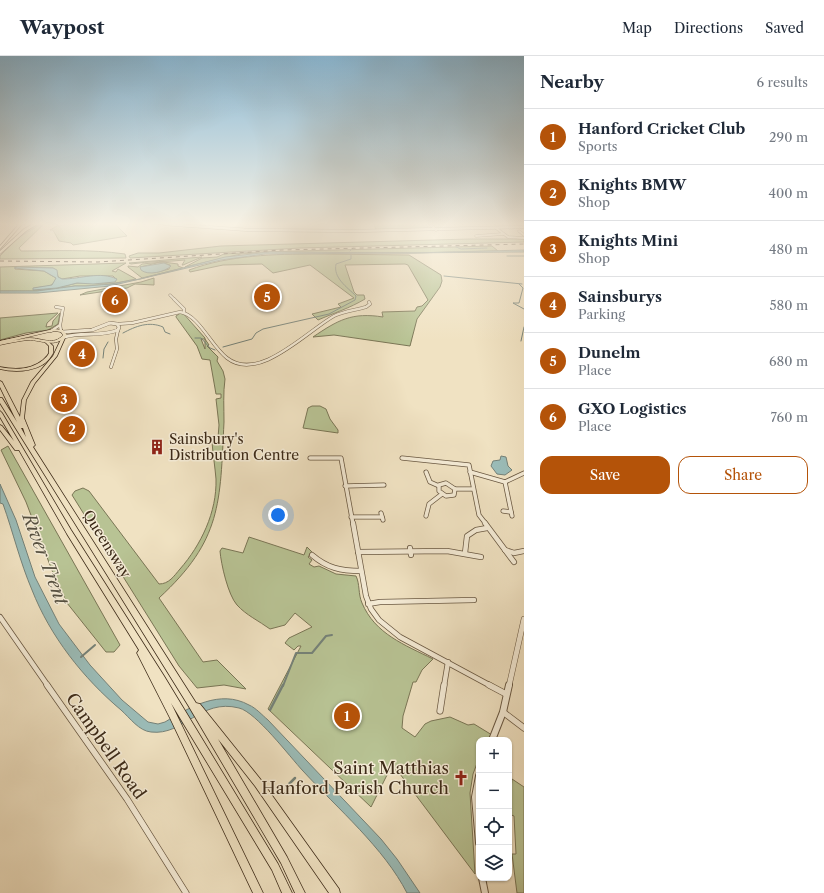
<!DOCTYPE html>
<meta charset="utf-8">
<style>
:root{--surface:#fff;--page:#f6f6f7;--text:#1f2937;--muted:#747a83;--line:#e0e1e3;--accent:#b45309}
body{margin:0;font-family:"Libre Caslon Text",serif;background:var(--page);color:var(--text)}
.controls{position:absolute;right:12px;bottom:12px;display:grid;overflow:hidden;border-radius:8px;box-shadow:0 1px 3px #0004}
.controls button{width:36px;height:36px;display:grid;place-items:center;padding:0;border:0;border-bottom:1px solid var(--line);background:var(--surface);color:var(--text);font:20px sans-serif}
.you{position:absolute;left:278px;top:459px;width:14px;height:14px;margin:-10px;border:3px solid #fff;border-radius:50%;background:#1a73e8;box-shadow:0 0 0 6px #1a73e833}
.badge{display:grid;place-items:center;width:26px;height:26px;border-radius:50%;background:var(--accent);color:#fff;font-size:13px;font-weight:700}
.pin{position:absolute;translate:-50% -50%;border:2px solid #fff;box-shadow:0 1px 4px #0006}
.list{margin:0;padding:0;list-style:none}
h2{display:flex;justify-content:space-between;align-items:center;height:52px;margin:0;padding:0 16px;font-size:17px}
h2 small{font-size:13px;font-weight:400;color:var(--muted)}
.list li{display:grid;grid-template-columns:26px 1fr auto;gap:12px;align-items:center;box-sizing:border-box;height:56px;padding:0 16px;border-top:1px solid var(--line)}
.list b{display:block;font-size:15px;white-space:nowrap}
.list p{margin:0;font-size:13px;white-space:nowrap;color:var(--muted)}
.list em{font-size:13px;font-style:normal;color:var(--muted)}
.actions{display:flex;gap:8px;padding:12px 16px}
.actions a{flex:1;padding:9px 0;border:1px solid var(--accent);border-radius:12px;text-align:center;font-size:14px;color:var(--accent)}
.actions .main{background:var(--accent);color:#fff}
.icon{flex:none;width:22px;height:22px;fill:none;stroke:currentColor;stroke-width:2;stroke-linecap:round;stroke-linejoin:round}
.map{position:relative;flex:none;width:524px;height:837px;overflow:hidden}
header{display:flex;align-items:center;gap:24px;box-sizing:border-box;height:56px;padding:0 20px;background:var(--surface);border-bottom:1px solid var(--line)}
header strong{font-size:19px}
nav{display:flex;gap:22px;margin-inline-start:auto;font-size:14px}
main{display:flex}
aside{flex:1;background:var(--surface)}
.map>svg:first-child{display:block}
</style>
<header>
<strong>Waypost</strong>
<nav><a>Map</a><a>Directions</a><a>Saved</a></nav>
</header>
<main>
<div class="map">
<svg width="524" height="837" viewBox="0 0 524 837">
<rect width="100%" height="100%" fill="#f0e2c2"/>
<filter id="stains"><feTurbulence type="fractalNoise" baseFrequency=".005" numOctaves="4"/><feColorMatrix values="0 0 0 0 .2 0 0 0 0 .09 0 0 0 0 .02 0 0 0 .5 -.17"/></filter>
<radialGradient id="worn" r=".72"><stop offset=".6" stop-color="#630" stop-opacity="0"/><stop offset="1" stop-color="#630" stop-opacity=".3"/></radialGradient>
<g fill="#b8c394" stroke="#7a7656" fill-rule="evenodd">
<path d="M41,167H45L19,192L21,195C56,195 89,193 125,198L126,202L0,203V200C13,187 24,174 41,167Z"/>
<path d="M77,167H114L127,180L73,189L71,187L59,185L53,174H50L57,170Z"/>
<path d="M374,167H426L428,172L376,174Z"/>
<path d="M469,183H524V186L300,192L130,202L129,200L138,197H159L221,190Z"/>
<path d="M492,190L498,195L412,197L278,196L241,198L185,211L202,202L217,201L224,198L259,196Z"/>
<path d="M317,198L409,199L441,219L442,225L440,231L417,263L410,290L334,279L313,281C338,264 352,256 383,261L382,256L415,255L417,251L422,250L428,244L408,209L405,208L345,209L354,236L357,239H364L365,243C350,252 334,257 318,264L312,258L341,251L338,248L354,242L310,209L273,217L262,208L223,209L190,216L189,214C230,199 274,198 317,198Z"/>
<path d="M202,201L183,209H182L185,204C168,206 149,205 131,208L129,207Z"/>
<path d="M163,206L178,208V210L183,212L142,222L128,211V210L138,211L142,208ZM157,207H164L170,209L169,213C158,216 149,218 140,211Z"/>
<path d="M126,207L112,215L116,216L118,213L136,223L111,228L86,230H75L37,235H0V211ZM17,211L53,212L56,214L58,221L62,223L80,220H113L115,222L107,227H77L57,232L33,234C39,228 53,235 56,222L44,215L15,213Z"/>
<path d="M154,222V229L135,228L127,232L80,239L87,236L141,226Z"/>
<path d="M182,256L205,282V283H201L205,293V283L209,289L207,290L218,301L217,305L223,315L225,323C223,337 224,352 224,366C220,447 222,484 159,542L203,606L217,604L246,633L224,629L197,632L179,610L72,439L75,435L83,432L89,435L159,528C169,528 174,520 180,513C201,489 217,456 216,423C215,411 213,399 212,386L218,382L219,369L216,343L221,342V338H216L210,304L202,303L197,290L176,261V260Z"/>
<path d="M58,257L47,267L46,271L52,270L53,265L60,257L58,268L48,274L26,277L0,284V262Z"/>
<path d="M312,350H320L326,353L330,363L338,374V377L303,372L308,352Z"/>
<path d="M8,390L120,589L114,596H106L67,547L53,517L26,446L1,394Z"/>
<path d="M249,481L304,499L307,491L312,496L308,501L312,504L309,508L314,511L319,510L336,518L356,520C360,528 358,538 362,547C375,578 405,589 433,603L422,614L416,626H413L403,660L402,672L415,681L425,668L431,665L450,661L468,669L474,668L492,679L489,684H479V702L473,718L470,737L475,818L397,714L389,715L371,751L268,653L301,590H298L294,594L285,587L289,582L312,571L295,557L285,569L270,573C259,565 246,559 237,549C228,539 221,508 220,495L222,492L243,497Z"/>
<path d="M512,723L524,731V837H517L512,798H516L514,760L509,758V732L511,733Z"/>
</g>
<g fill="#9bbdb9" stroke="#758279">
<path d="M524,194V196L265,198L221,204L110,230L38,237H0V235H37L75,230H86L111,228L140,223L225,201L270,196L412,197Z"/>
<path d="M164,207L171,210C165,216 148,220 141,214L140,211Z"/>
<path d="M17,211L53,212L57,214L58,221L62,223C81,223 100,215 117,223L115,226L93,228L77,227L57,232L33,234V232L52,229L56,222L44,215L14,212Z"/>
<path d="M501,400L506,401L508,410L512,414L505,419L497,418L491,410L493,405L500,404Z"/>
<path d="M0,428L16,464L35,521L59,568L90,609L122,644L148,666L158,668L165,666C190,651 220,633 249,649C256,652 262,659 268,664L381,783L397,803L420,837H407C384,792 338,753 303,715C290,701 256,656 239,652C200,642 184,680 151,676C139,675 130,662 121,654C83,622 50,580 32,534C20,506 13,476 3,448L0,447Z"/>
</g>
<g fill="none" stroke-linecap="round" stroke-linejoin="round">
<g stroke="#758279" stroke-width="1">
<path d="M21,180L43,167"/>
<path d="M456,191L461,193L487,192"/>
<path d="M350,195L353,192"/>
<path d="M507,200H524"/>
<path d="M444,220L522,228"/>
<path d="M519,228L523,232L519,247H513L524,253"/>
<path d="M123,277C136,270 149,265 163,271L165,276L170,278"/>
<path d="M195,282H201L210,292L215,294"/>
<path d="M521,285L524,271"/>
<path d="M223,291L252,283L256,277L263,273L329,258L355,244L356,240C347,231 333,222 336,208L351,203V199"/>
<path d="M103,302L104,293L108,286"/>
</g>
<g stroke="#758279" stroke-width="2">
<path d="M81,601L95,589"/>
<path d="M283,630L296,597H312L326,580L332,579"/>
</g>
<g stroke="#758279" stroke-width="2.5">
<path d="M270,654L283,629"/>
<path d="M289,728L295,722"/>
</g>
<defs>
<g id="minor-far4">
<path d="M429,167L436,174"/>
<path d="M496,172L508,181L524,182"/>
<path d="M519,175L524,179"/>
<path d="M476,180L503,178"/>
<path d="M170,239L175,244"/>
</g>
<g id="minor-far3">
<path d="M174,243L184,253V256"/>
<path d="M56,251L63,252L60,269"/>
<path d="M117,268L132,267L180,256C199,259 211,290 227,302C259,327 307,275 334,260C344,255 356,254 366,251L370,248L369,246"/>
<path d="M51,275L60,269L61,275"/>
<path d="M111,311L117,293L116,283L118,274"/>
</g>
<g id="minor-far2">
<path d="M310,402H341L353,468"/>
<path d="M402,402L469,409L479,459L486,468"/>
<path d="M426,416L430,426L439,430"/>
<path d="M470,416L505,426L524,417"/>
<path d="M505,426L512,460"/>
<path d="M446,427L455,433L454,439L446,440L439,435V429Z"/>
<path d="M345,430L384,429"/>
<path d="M455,433H473"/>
<path d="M503,455L511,456"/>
<path d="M381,457L383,464"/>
<path d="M426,460L429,448L442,438"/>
<path d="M351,461H382"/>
</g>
<g id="minor-far1">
<path d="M353,467L366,540L371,553L379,564L400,581L491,630"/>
<path d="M485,467L514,506"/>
<path d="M410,492L411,499"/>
<path d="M505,494L514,497L524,495"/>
<path d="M358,496L447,495L481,501"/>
<path d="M465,497L467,480L476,474L487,472"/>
<path d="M312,499C327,512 341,515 361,515"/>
<path d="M368,548L380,546L474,544"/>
<path d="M0,561L48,630"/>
<path d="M444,630L448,606"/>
</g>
<g id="minor">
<path d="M47,629L127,743L186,837"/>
<path d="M489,629L506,638"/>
<path d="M440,655L444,629"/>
<path d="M503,656L524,672"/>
</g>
<path id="tertiary-far2" d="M63,276L92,274L110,267L117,268L119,271L118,274C101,281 82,276 64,281"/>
<path id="tertiary-far1" d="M509,630L524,563"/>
<g id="tertiary">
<path d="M492,684L503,656L509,629"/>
<path d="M479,720L475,741L479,787"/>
<path d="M482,822L485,837"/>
</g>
<g id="secondary">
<path d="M155,167H166"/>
<path d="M164,168L249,174L356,175L524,171"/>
</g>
<path id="primary" d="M54,273L63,274L67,279C55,293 43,284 28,284C19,285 9,287 0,289V285ZM54,275L61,276L63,279C54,290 42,282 30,282C24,282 17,284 11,285Z"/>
<g id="trunk">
<path d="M20,167H23L0,193V190Z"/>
<path d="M35,167H39L26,175L0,198V195L24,173Z"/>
<path d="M62,281H64L65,282L57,300L35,327L26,344L24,362L35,389L33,391L196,647L200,648L261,724L339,833L340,837H329L255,730L218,683L287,801L305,837H295L281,807L188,649L0,347V342H2L17,366L0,331V325L2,326L20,361L22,344L31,326L53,300ZM21,372H23L26,381Z"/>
<path d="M46,285H48L53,290C53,293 54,297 52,299C43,316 16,317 0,313V311C15,314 31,314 43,304C45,302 48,300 49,297C49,295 49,292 49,290L45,286Z"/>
<path d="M0,355L2,357L71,474L164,620L278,808L292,837H282L272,814L171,647L263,837H253L170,662L138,599L137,597L139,594L67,478L19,394H15L0,374V369L2,370L14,385L0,361Z"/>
</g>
</defs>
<use href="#minor-far4" stroke="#695842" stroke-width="3"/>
<use href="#minor-far3" stroke="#695842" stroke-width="3.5"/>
<use href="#minor-far2" stroke="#695842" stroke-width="5"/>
<use href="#minor-far1" stroke="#695842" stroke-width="6"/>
<use href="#minor" stroke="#695842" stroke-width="7"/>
<use href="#tertiary-far2" stroke="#695842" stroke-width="4"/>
<use href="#tertiary-far1" stroke="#695842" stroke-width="6"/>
<use href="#tertiary" stroke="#695842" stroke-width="8"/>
<use href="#secondary" stroke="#3c2a18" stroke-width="3.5"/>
<use href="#primary" stroke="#3c2a18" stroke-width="1"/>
<use href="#trunk" stroke="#3c2a18" stroke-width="1.5"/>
<use href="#minor-far4" stroke="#f5ecd7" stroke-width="2"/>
<use href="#minor-far3" stroke="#f5ecd7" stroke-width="2.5"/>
<use href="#minor-far2" stroke="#f5ecd7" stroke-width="3.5"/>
<use href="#minor-far1" stroke="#f5ecd7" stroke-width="4.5"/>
<use href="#minor" stroke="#f5ecd7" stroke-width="5.5"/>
<use href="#tertiary-far2" stroke="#f5ecd7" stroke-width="3"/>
<use href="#tertiary-far1" stroke="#f5ecd7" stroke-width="5"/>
<use href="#tertiary" stroke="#f5ecd7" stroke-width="6"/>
<use href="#secondary" stroke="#f5ecd7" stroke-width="2.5"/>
<use href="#primary" fill="#f0e2c2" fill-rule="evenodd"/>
<use href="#trunk" fill="#f0e2c2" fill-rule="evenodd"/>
<path stroke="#3c2a18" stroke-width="1" stroke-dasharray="4 4" stroke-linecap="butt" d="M0,205L98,206L282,194L524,188"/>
</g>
<linearGradient id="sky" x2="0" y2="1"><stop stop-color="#89b8d5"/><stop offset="0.59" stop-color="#f8f2e4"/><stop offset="1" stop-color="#f8f2e4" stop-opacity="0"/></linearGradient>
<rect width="524" height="285" fill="url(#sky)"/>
<defs>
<symbol id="building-bare" viewBox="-9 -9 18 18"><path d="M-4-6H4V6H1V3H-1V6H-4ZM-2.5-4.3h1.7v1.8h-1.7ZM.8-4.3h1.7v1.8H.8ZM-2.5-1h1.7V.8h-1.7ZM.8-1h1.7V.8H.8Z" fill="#8f2418" stroke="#f5ecd7" stroke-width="2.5" paint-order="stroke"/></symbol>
<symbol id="church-bare" viewBox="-9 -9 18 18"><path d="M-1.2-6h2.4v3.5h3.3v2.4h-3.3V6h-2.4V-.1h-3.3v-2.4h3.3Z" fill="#8f2418" stroke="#f5ecd7" stroke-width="2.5" paint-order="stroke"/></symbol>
</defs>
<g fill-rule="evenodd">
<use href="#building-bare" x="146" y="380" width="22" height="22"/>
<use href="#church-bare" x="450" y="711" width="22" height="22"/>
</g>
<g text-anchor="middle" stroke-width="3" stroke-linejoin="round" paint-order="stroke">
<g font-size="14" fill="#3c2a18" stroke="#f5ecd7" text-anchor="start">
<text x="169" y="388">Sainsbury's<tspan x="169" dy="16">Distribution Centre</tspan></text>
</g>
<g font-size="14" fill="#3c2a18" stroke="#f5ecd7">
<text transform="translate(107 488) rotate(58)" y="5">Queensway</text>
</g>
<g font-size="17" fill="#3c2a18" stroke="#f5ecd7">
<text transform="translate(106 690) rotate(55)" y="6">Campbell Road</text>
</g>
<g font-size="17" fill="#3c2a18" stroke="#f5ecd7" text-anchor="end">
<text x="449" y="718">Saint Matthias<tspan x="449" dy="20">Hanford Parish Church</tspan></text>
</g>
<g font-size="18" font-style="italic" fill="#544f40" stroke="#f5ecd7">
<text transform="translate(45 503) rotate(69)" y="6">River Trent</text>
</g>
</g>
<rect width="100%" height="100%" filter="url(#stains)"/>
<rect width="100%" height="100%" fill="url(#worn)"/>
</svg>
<div class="controls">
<button>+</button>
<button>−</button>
<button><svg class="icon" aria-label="locate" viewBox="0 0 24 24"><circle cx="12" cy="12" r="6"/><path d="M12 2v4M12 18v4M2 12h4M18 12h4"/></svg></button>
<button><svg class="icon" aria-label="layers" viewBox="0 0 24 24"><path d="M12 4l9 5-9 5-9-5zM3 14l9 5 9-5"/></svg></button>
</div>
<div class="you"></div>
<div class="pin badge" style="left:347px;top:660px">1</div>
<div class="pin badge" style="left:72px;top:373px">2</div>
<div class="pin badge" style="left:64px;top:343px">3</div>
<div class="pin badge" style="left:82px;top:298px">4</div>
<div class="pin badge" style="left:267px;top:241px">5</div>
<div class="pin badge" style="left:115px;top:244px">6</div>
</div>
<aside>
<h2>Nearby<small>6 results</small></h2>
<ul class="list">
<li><span class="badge">1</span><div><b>Hanford Cricket Club</b><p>Sports</p></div><em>290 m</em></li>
<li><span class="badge">2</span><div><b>Knights BMW</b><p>Shop</p></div><em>400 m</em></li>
<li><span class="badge">3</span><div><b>Knights Mini</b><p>Shop</p></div><em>480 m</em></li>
<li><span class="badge">4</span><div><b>Sainsburys</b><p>Parking</p></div><em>580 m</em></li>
<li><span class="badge">5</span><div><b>Dunelm</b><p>Place</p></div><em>680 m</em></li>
<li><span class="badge">6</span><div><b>GXO Logistics</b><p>Place</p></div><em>760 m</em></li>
</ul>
<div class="actions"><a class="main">Save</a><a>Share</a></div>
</aside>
</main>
